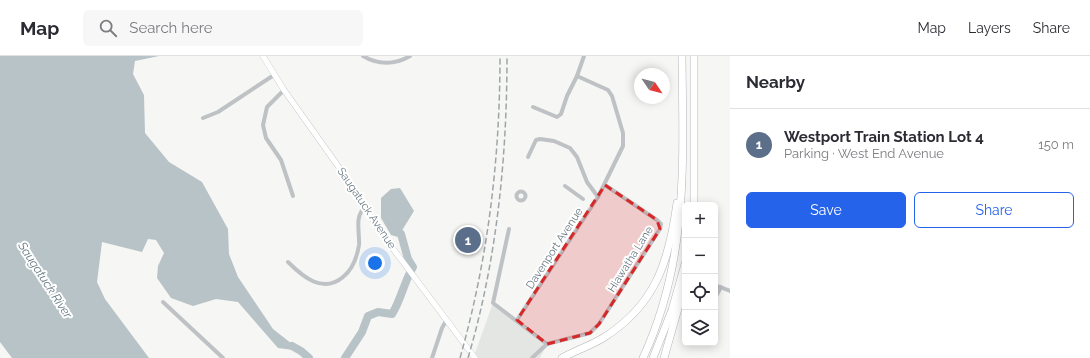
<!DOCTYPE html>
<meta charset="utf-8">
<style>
:root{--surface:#fff;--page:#f7f7f7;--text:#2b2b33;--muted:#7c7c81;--line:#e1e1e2;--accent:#2563eb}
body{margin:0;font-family:Raleway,sans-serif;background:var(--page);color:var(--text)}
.controls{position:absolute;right:12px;bottom:12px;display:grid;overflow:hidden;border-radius:6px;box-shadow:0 2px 10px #0003}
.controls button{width:36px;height:36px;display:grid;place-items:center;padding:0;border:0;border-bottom:1px solid var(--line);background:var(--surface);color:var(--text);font:20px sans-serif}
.compass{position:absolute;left:634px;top:12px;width:36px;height:36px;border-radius:50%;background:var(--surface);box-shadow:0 2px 10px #0003;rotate:125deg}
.you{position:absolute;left:375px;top:207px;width:14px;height:14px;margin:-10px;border:3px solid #fff;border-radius:50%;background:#1a73e8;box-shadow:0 0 0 6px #1a73e833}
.badge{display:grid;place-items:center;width:26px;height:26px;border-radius:50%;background:var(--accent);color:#fff;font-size:13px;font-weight:700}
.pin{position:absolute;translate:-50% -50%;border:2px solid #fff;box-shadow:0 1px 4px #0006}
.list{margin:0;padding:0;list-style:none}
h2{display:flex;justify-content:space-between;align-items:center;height:52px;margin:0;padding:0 16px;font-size:17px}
h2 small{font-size:13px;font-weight:400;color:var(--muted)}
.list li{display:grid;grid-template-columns:26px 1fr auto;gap:12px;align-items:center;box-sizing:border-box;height:72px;padding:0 16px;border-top:1px solid var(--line)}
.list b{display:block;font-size:15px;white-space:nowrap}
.list p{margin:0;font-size:13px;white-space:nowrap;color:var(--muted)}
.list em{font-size:13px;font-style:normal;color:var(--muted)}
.actions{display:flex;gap:8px;padding:12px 16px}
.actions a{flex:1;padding:9px 0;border:1px solid var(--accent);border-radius:6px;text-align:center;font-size:14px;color:var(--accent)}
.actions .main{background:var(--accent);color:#fff}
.icon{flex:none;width:22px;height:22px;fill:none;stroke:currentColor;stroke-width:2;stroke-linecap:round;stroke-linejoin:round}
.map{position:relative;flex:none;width:730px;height:302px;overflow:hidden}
header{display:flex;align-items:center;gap:24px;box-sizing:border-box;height:56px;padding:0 20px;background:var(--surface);border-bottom:1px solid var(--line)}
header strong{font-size:19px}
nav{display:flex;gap:22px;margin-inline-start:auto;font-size:14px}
.search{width:280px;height:36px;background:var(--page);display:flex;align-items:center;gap:10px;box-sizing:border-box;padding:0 14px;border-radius:6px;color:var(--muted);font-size:15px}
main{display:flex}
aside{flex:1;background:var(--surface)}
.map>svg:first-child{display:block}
</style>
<header>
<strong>Map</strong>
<div class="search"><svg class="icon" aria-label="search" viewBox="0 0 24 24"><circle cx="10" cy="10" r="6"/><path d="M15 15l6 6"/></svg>Search here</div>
<nav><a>Map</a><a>Layers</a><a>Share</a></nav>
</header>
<main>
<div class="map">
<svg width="730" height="302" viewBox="0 0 730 302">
<rect width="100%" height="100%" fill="#f6f6f4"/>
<path fill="#e4e6e4" d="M493,247L547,288L540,302H475L474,300Z"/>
<g fill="#b8c3c7">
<path d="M0,0H159L135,5L133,18L144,39L145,77L169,106L202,126L228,173L229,198L238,221L273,273L301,295L278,292L238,246L216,243L193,250L171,242L157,222L158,210L164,197L156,184L148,183L142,196L102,186L97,226L105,243L149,302H12L0,286Z"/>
<path d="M400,132L414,155L398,181L391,179L381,162V142L391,133Z"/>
</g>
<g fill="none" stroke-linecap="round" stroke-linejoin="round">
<g stroke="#b8c3c7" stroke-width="8">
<path d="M292,290L301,295L309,302"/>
<path d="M345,302L362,276L368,260L378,256L392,258C401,244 404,226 413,211L408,203L401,178"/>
</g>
<defs>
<path id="secondary" d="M263,0L284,34L338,110L382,178L475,302"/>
<g id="motorway">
<path d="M694,149V0"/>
<path d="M562,302C576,294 590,290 603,282C656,249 669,205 677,147"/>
<path d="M643,302C689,202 683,106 682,0"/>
<path d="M653,302L672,254L685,208"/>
<path d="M664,302L685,228"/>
</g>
</defs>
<use href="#secondary" stroke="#b1b6ba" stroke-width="6"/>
<use href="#motorway" stroke="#b2b6b8" stroke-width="8"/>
<g stroke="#bec2c5" stroke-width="4">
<path d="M363,0C378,9 395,9 410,0"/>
<path d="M284,34L267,51L263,69L266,82L281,104L293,140"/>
<path d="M533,51L557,61L561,58L567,40L577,20"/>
<path d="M203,62L218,56L274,19"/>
<path d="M528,101L536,84L540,83L554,85L570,92L577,101L587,126L598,141"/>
<path d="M565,130L583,143"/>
<circle cx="521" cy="140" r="4.5"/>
<path d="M509,173L493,247L547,288"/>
<path d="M288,206C303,221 323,238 343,221C352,214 357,201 359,189C360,176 354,161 365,151"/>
<path d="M715,229L730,235"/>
<path d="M715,242L721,231"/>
<path d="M163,246L223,302"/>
<path d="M517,264L598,141L623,90V77L612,40L608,34L577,20L584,0"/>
<path d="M432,302L442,272L446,265"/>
<path d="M532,302L547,288L590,277L599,268L660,173L661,168L657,164L605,129"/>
</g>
<use href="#secondary" stroke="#fff" stroke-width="5.5"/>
<use href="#motorway" stroke="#fff" stroke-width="7"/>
<g stroke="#9ea5a9" stroke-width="1.5" stroke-dasharray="6 3" stroke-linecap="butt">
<path d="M460,302C488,203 500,103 500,0"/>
<path d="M468,302C497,204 507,101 507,0"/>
</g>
</g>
<path fill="#d62828" fill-opacity="0.2" stroke="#d62828" stroke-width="3" stroke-dasharray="8 5" stroke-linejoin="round" d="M605,129L657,164L660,173L599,268L590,277L547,288L517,264Z"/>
<g text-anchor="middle" stroke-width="4" stroke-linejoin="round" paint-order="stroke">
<g font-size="11" fill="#697982" stroke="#fff">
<text transform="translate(367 152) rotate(56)" y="4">Saugatuck Avenue</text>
<text transform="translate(554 192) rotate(-57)" y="4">Davenport Avenue</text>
<text transform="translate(630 203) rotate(-58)" y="4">Hiawatha Lane</text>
</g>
<g font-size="12" font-style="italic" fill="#64797e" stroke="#fff">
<text transform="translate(45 224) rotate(57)" y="4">Saugatuck River</text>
</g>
</g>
</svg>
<div class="controls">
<button>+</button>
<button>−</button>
<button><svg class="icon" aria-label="locate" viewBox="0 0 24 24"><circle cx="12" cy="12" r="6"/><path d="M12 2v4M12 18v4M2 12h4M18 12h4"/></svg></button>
<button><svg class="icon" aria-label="layers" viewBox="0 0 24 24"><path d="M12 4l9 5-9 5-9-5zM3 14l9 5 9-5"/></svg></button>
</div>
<svg class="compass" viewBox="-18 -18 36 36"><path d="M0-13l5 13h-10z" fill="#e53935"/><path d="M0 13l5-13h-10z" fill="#7c7c81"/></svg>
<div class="you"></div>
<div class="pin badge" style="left:468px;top:184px;background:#5c6f8a">1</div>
</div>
<aside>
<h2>Nearby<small></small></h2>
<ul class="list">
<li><span class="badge" style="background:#5c6f8a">1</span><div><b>Westport Train Station Lot 4</b><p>Parking · West End Avenue</p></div><em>150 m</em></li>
</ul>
<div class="actions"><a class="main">Save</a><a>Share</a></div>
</aside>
</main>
